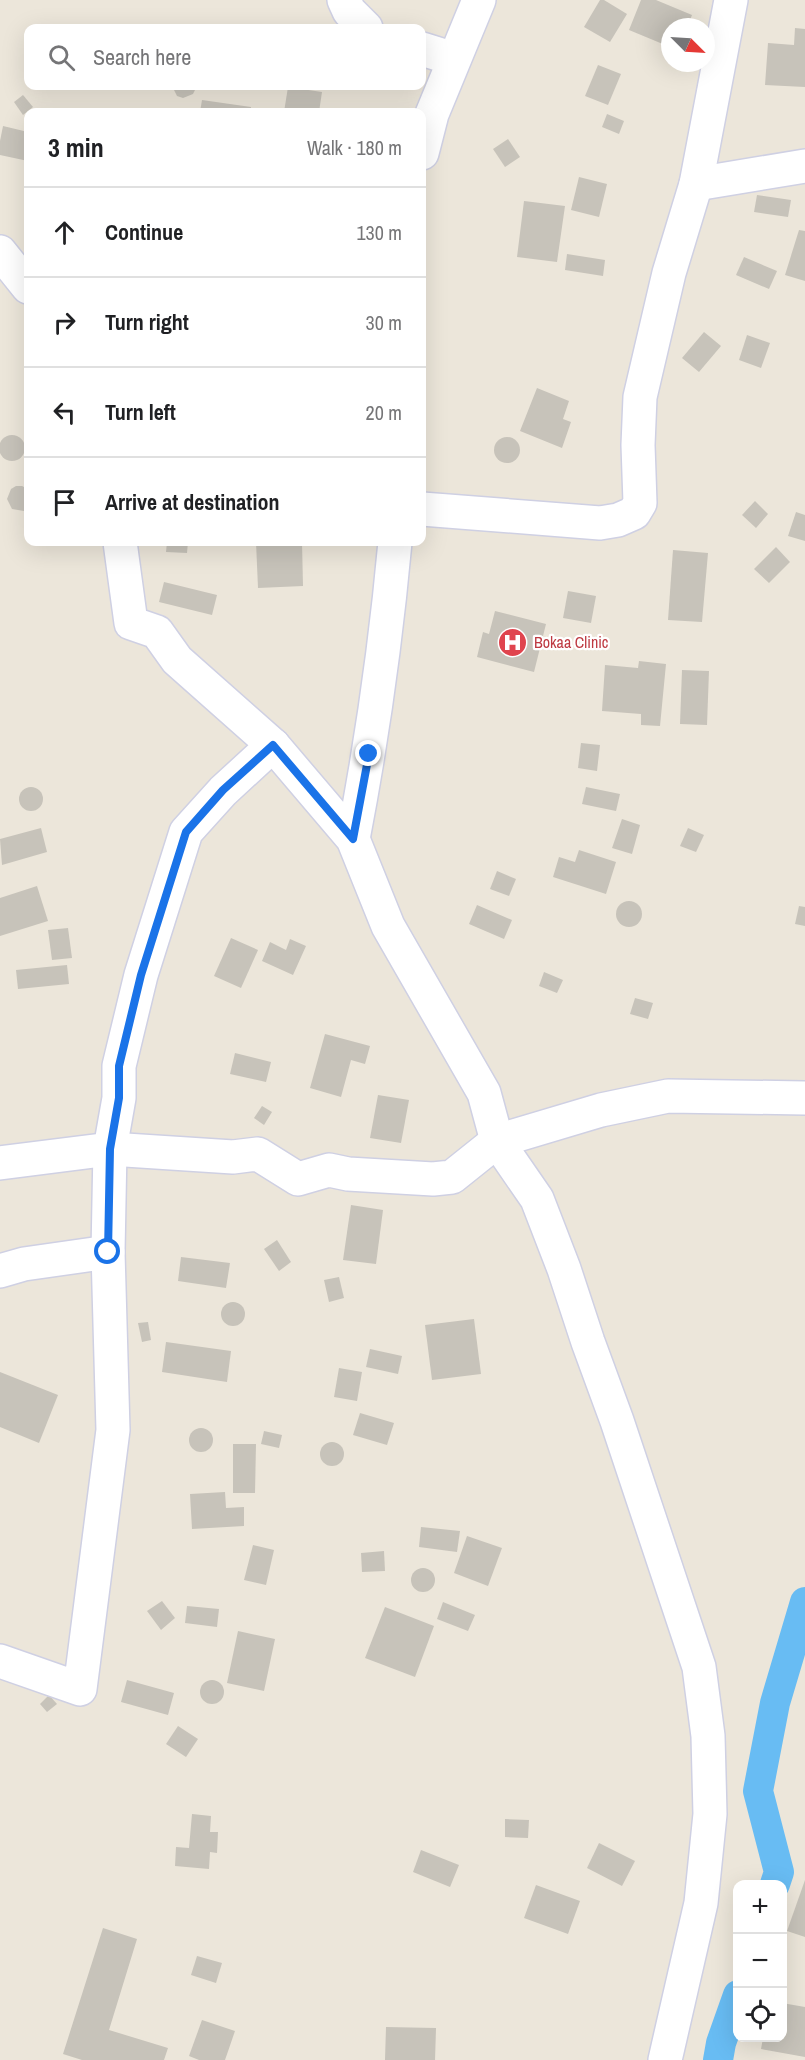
<!DOCTYPE html>
<meta charset="utf-8">
<style>
:root{--surface:#fff;--page:#f2f2f2;--text:#202124;--muted:#757577;--line:#e0e0e0}
body{margin:0;font-family:"Archivo Narrow",sans-serif;background:var(--page);color:var(--text)}
.controls{position:absolute;right:18px;bottom:18px;display:grid;overflow:hidden;border-radius:12px;box-shadow:0 6px 24px #0002}
.controls button{width:54px;height:54px;display:grid;place-items:center;padding:0;border:0;border-bottom:2px solid var(--line);background:var(--surface);color:var(--text);font:30px sans-serif}
.compass{position:absolute;left:661px;top:18px;width:54px;height:54px;border-radius:50%;background:var(--surface);box-shadow:0 6px 24px #0002;rotate:114deg}
.stop{position:absolute;width:18px;height:18px;margin:-14px;border:4px solid #1a73e8;border-radius:50%;background:#fff}
.stop.end{background:#1a73e8;border-color:#fff;box-shadow:0 2px 6px #0008}
.list{margin:0;padding:0;list-style:none}
h2{display:flex;justify-content:space-between;align-items:center;height:78px;margin:0;padding:0 24px;font-size:26px}
h2 small{font-size:20px;font-weight:400;color:var(--muted)}
.list li{display:grid;grid-template-columns:39px 1fr auto;gap:18px;align-items:center;box-sizing:border-box;height:90px;padding:0 24px;border-top:2px solid var(--line)}
.list b{display:block;font-size:22px;white-space:nowrap}
.list em{font-size:20px;font-style:normal;color:var(--muted)}
.icon{flex:none;width:33px;height:33px;fill:none;stroke:currentColor;stroke-width:2;stroke-linecap:round;stroke-linejoin:round}
.map{position:relative;flex:none;width:805px;height:2060px;overflow:hidden}
.search{position:absolute;background:var(--surface);box-shadow:0 6px 24px #0002;left:24px;top:24px;width:402px;height:66px;display:flex;align-items:center;gap:15px;box-sizing:border-box;padding:0 21px;border-radius:12px;color:var(--muted);font-size:22px}
.panel{position:absolute;background:var(--surface);box-shadow:0 6px 24px #0002;left:24px;top:108px;width:402px;height:438px;border-radius:12px}
.map>svg:first-child{display:block}
</style>
<div class="map">
<svg width="805" height="2060" viewBox="0 0 805 2060">
<rect width="100%" height="100%" fill="#ece6da"/>
<g fill="none" stroke-linecap="round" stroke-linejoin="round">
<g stroke="#68bcf3" stroke-width="30">
<path d="M775,1884L779,1872L758,1791L775,1703L805,1602"/>
<path d="M718,2060L721,2043L738,1995"/>
</g>
</g>
<g fill="#c7c3ba">
<path d="M600,0H604L627,14L610,42L584,27Z"/>
<path d="M641,0H656L692,15L687,27H670V47L629,30Z"/>
<path d="M795,28L805,29V87L765,85L768,43L794,45Z"/>
<path d="M598,65L621,74L608,105L585,96Z"/>
<path d="M172,86H197L193,94L183,98L177,96Z"/>
<path d="M207,86H245V90L207,88Z"/>
<path d="M288,87L322,92L319,112H284Z"/>
<path d="M23,95L33,107L23,115L14,102Z"/>
<path d="M202,100L251,107V112H200Z"/>
<path d="M607,114L624,121L619,134L602,127Z"/>
<path d="M3,126L28,132V161L0,155V141Z"/>
<path d="M508,139L520,157L505,167L493,149Z"/>
<path d="M579,177L607,184L599,217L571,210Z"/>
<path d="M757,195L791,200L788,217L754,212Z"/>
<path d="M524,201L565,206L557,262L517,257Z"/>
<path d="M799,230L805,231V281L785,275Z"/>
<path d="M567,254L605,260L603,276L565,270Z"/>
<path d="M744,257L777,271L769,289L736,275Z"/>
<path d="M704,332L721,346L699,372L682,358Z"/>
<path d="M747,335L770,343L761,368L739,360Z"/>
<path d="M537,388L569,401L563,419L571,422L562,448L520,431Z"/>
<circle cx="12" cy="448" r="13"/>
<circle cx="507" cy="450" r="13"/>
<path d="M16,486H22L28,489V508L24,511L12,509L7,499L11,489Z"/>
<path d="M755,501L768,514L756,528L742,515Z"/>
<path d="M796,512L805,515V541L788,536Z"/>
<path d="M167,542H188L187,553L166,552Z"/>
<path d="M256,542H302L303,586L258,588Z"/>
<path d="M776,547L790,562L769,583L754,569Z"/>
<path d="M673,550L708,553L702,622L668,620Z"/>
<path d="M164,582L217,595L212,615L159,602Z"/>
<path d="M568,591L596,596L591,623L563,618Z"/>
<path d="M495,611L546,624L534,672L477,657L483,632L489,634Z"/>
<path d="M639,661L666,664L660,726L641,725V714L602,711L605,665L638,668Z"/>
<path d="M682,670L709,671L707,725L680,724Z"/>
<path d="M581,743L600,745L597,771L578,768Z"/>
<circle cx="31" cy="799" r="12"/>
<path d="M586,787L620,794L616,811L582,804Z"/>
<path d="M622,819L640,825L632,854L612,848Z"/>
<path d="M41,828L47,852L2,865L0,839Z"/>
<path d="M688,828L704,835L696,852L680,846Z"/>
<path d="M579,850L616,862L606,894L553,877L559,857L575,862Z"/>
<path d="M497,871L516,879L509,896L490,889Z"/>
<path d="M37,886L48,921L0,936V898Z"/>
<circle cx="629" cy="914" r="13"/>
<path d="M477,905L512,920L504,939L469,924Z"/>
<path d="M799,906L805,907V926L795,924Z"/>
<path d="M68,928L72,958L52,960L48,930Z"/>
<path d="M231,938L258,950L241,988L214,976Z"/>
<path d="M290,939L306,946L293,975L262,961L270,942L286,950Z"/>
<path d="M67,965L69,984L18,989L16,970Z"/>
<path d="M544,972L563,980L557,993L539,986Z"/>
<path d="M635,998L653,1003L648,1019L630,1014Z"/>
<path d="M325,1034L370,1046L365,1064L351,1060L341,1097L310,1088Z"/>
<path d="M235,1053L271,1062L266,1082L230,1074Z"/>
<path d="M378,1095L409,1100L401,1143L370,1138Z"/>
<path d="M262,1106L272,1112L264,1125L254,1118Z"/>
<path d="M351,1205L383,1210L376,1264L343,1260Z"/>
<path d="M277,1240L291,1262L279,1271L264,1249Z"/>
<path d="M181,1257L230,1263L226,1288L178,1281Z"/>
<path d="M339,1277L344,1298L329,1302L324,1280Z"/>
<circle cx="233" cy="1314" r="12"/>
<path d="M474,1319L481,1374L432,1380L425,1325Z"/>
<path d="M148,1322L151,1340L142,1342L138,1323Z"/>
<path d="M166,1342L231,1351L227,1382L162,1372Z"/>
<path d="M370,1349L402,1356L398,1374L366,1367Z"/>
<path d="M339,1368L362,1372L357,1401L334,1397Z"/>
<path d="M0,1372L58,1395L39,1443L0,1427Z"/>
<path d="M360,1413L394,1423L387,1445L353,1435Z"/>
<circle cx="201" cy="1440" r="12"/>
<path d="M264,1431L282,1435L279,1448L261,1444Z"/>
<circle cx="332" cy="1454" r="12"/>
<path d="M233,1444H256L255,1493H233Z"/>
<path d="M225,1492L226,1508L244,1507V1526L192,1529L190,1494Z"/>
<path d="M421,1527L460,1531L457,1552L419,1547Z"/>
<path d="M467,1536L502,1548L488,1586L454,1573Z"/>
<path d="M253,1545L274,1550L266,1585L244,1580Z"/>
<path d="M384,1551L385,1571L362,1572L361,1553Z"/>
<circle cx="423" cy="1580" r="12"/>
<path d="M162,1601L175,1618L161,1630L147,1611Z"/>
<path d="M443,1602L475,1615L468,1631L437,1619Z"/>
<path d="M187,1606L219,1609L217,1627L185,1623Z"/>
<path d="M385,1607L434,1626L415,1677L365,1658Z"/>
<path d="M238,1631L275,1639L264,1691L227,1683Z"/>
<circle cx="212" cy="1692" r="12"/>
<path d="M127,1680L174,1693L168,1715L121,1702Z"/>
<path d="M49,1695L57,1704L47,1712L40,1704Z"/>
<path d="M178,1726L198,1739L186,1757L166,1744Z"/>
<path d="M192,1814L211,1816L210,1832H218L217,1853L210,1852L209,1869L175,1866L176,1847L189,1848Z"/>
<path d="M505,1819L529,1820L528,1838L505,1837Z"/>
<path d="M599,1843L635,1861L622,1886L587,1868Z"/>
<path d="M421,1850L459,1865L450,1887L413,1872Z"/>
<path d="M805,1880V1937L787,1931Z"/>
<path d="M536,1885L580,1901L568,1934L524,1918Z"/>
<path d="M103,1928L137,1939L109,2030L168,2048L164,2060H82L63,2054Z"/>
<path d="M197,1956L222,1963L216,1983L191,1975Z"/>
<path d="M782,2003L805,2007V2057L761,2049L763,2038H782Z"/>
<path d="M202,2020L235,2031L225,2060H199L189,2056Z"/>
<path d="M386,2027L436,2028L435,2060H385Z"/>
</g>
<g fill="none" stroke-linecap="round" stroke-linejoin="round">
<defs>
<g id="street">
<path d="M344,0L349,11L366,28"/>
<path d="M422,49L454,59"/>
<path d="M422,153L432,114L479,0"/>
<path d="M696,184L805,166"/>
<path d="M422,509L600,523L618,520L634,513L640,503L638,445L640,397L669,273L696,184L731,0"/>
<path d="M353,839C372,740 386,641 395,542"/>
<path d="M0,1163L110,1149L233,1157L258,1154L298,1179L329,1170L348,1174L433,1179L452,1177L497,1141L601,1110L668,1096L805,1098"/>
<path d="M0,1271L24,1264L108,1252"/>
<path d="M0,1661L80,1689L113,1430L108,1252L110,1149L119,1098V1066L141,975L186,832L223,791L273,745"/>
</g>
<g id="secondary">
<path d="M0,252L28,287"/>
<path d="M120,542L131,623L157,632L177,660L273,745L353,839L388,926L484,1093L497,1141L537,1199L564,1269L588,1342L617,1421L699,1667L708,1736L710,1814L701,1903L665,2060"/>
</g>
</defs>
<use href="#street" stroke="#cfd0e3" stroke-width="36"/>
<use href="#secondary" stroke="#cfd0e3" stroke-width="36"/>
<use href="#street" stroke="#fff" stroke-width="33"/>
<use href="#secondary" stroke="#fff" stroke-width="33"/>
</g>
<g fill="none" stroke-linecap="round" stroke-linejoin="round">
<path stroke="#1a73e8" stroke-width="8" d="M108,1252L110,1149L119,1098V1066L141,975L186,832L223,790L273,745L353,839L369,754"/>
</g>
<defs>
<symbol id="hospital-disc" viewBox="-11 -11 22 22"><circle r="9.5" fill="#e0444e" stroke="#fff"/><path d="M-5-5h3v3.5h4V-5h3V5h-3V1.5h-4V5h-3Z" fill="#fff"/></symbol>
</defs>
<g fill-rule="evenodd">
<use href="#hospital-disc" x="496" y="626" width="33" height="33"/>
</g>
<g text-anchor="middle" stroke-width="4.5" stroke-linejoin="round" paint-order="stroke">
<g font-size="16" fill="#be3a42" stroke="#fff" text-anchor="start">
<text x="534" y="648">Bokaa Clinic</text>
</g>
</g>
</svg>
<div class="controls">
<button>+</button>
<button>−</button>
<button><svg class="icon" aria-label="locate" viewBox="0 0 24 24"><circle cx="12" cy="12" r="6"/><path d="M12 2v4M12 18v4M2 12h4M18 12h4"/></svg></button>
</div>
<svg class="compass" viewBox="-18 -18 36 36"><path d="M0-13l5 13h-10z" fill="#e53935"/><path d="M0 13l5-13h-10z" fill="#757577"/></svg>
<div class="stop" style="left:108px;top:1252px"></div>
<div class="stop end" style="left:369px;top:754px"></div>
<div class="search"><svg class="icon" aria-label="search" viewBox="0 0 24 24"><circle cx="10" cy="10" r="6"/><path d="M15 15l6 6"/></svg>Search here</div>
<section class="panel">
<h2>3 min<small>Walk · 180 m</small></h2>
<ul class="list">
<li><svg class="icon" aria-label="ahead" viewBox="0 0 24 24"><path d="M12 20V5M6 11l6-6 6 6"/></svg><div><b>Continue</b></div><em>130 m</em></li>
<li><svg class="icon" aria-label="right" viewBox="0 0 24 24"><path d="M7 20v-9h11M14 6l5 5-5 5"/></svg><div><b>Turn right</b></div><em>30 m</em></li>
<li><svg class="icon" aria-label="left" viewBox="0 0 24 24"><path d="M17 20v-9H6M10 6l-5 5 5 5"/></svg><div><b>Turn left</b></div><em>20 m</em></li>
<li><svg class="icon" aria-label="arrive" viewBox="0 0 24 24"><path d="M6 21V4h12l-3 4 3 4H6"/></svg><div><b>Arrive at destination</b></div></li>
</ul>
</section>
</div>
